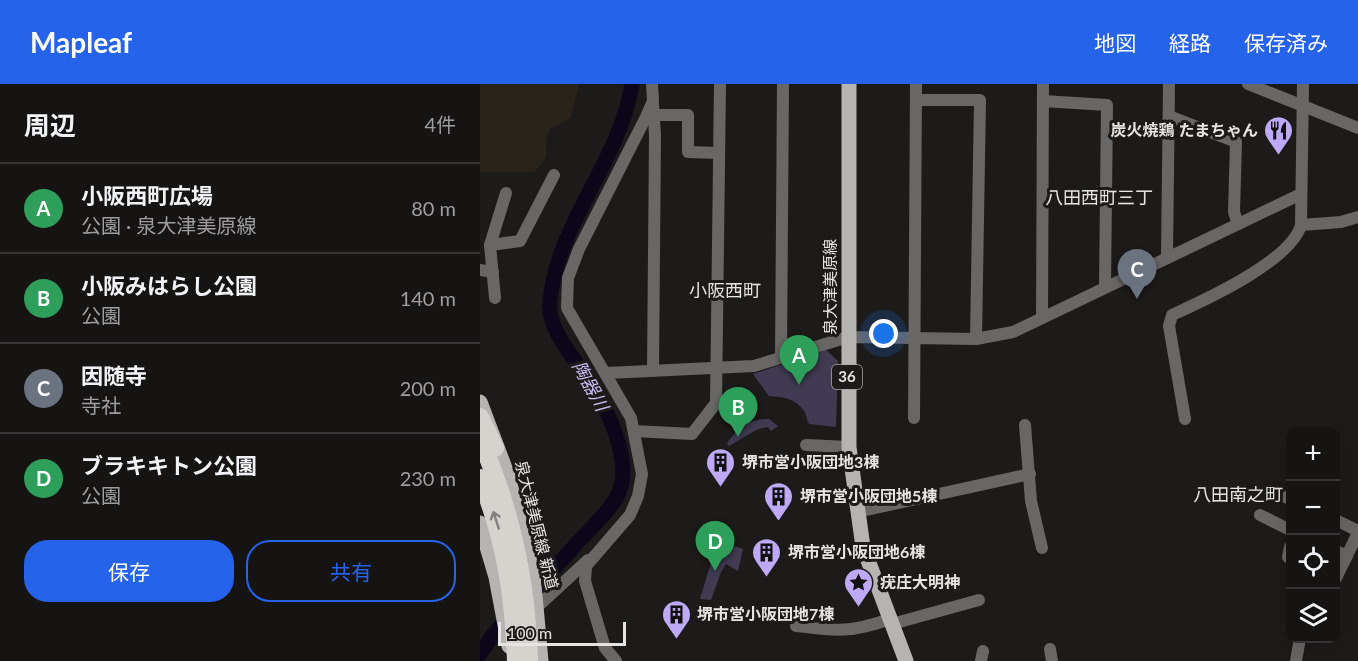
<!DOCTYPE html>
<html lang="ja">
<meta charset="utf-8">
<style>
:root{--surface:#161413;--page:#232121;--text:#f1f3f6;--muted:#9e9ea0;--line:#353333;--accent:#2563eb}
body{margin:0;font-family:Lato,"Noto Sans JP",sans-serif;background:var(--page);color:var(--text)}
.controls{position:absolute;right:18px;bottom:18px;display:grid;overflow:hidden;border-radius:12px;box-shadow:0 6px 24px #0002}
.controls button{width:54px;height:54px;display:grid;place-items:center;padding:0;border:0;border-bottom:2px solid var(--line);background:var(--surface);color:var(--text);font:30px sans-serif}
.scale{position:absolute;left:18px;bottom:15px;width:128px;box-sizing:border-box;padding-left:6px;border:3px solid #e6e4e2;border-top:0;font-size:16px;line-height:21px;white-space:nowrap;color:#e6e4e2;-webkit-text-stroke:4px #1d1b19;paint-order:stroke}
.you{position:absolute;left:404px;top:250px;width:21px;height:21px;margin:-15px;border:4px solid #fff;border-radius:50%;background:#1a73e8;box-shadow:0 0 0 9px #1a73e833}
.badge{display:grid;place-items:center;width:39px;height:39px;border-radius:50%;background:var(--accent);color:#fff;font-size:20px;font-weight:700}
.pin{position:absolute;translate:-50% -50px;filter:drop-shadow(0 2px 3px #0008)}
.pin::after{content:'';position:absolute;top:32px;width:21px;height:18px;background:inherit;clip-path:polygon(0 0,100% 0,50% 100%)}
.list{margin:0;padding:0;list-style:none}
h2{display:flex;justify-content:space-between;align-items:center;height:78px;margin:0;padding:0 24px;font-size:26px}
h2 small{font-size:20px;font-weight:400;color:var(--muted)}
.list li{display:grid;grid-template-columns:39px 1fr auto;gap:18px;align-items:center;box-sizing:border-box;height:90px;padding:0 24px;border-top:2px solid var(--line)}
.list b{display:block;font-size:22px;white-space:nowrap}
.list p{margin:0;font-size:20px;white-space:nowrap;color:var(--muted)}
.list em{font-size:20px;font-style:normal;color:var(--muted)}
.actions{display:flex;gap:12px;padding:18px 24px}
.actions a{flex:1;padding:14px 0;border:2px solid var(--accent);border-radius:24px;text-align:center;font-size:21px;color:var(--accent)}
.actions .main{background:var(--accent);color:#fff}
.icon{flex:none;width:33px;height:33px;fill:none;stroke:currentColor;stroke-width:2;stroke-linecap:round;stroke-linejoin:round}
.map{position:relative;flex:none;width:878px;height:577px;overflow:hidden}
header{display:flex;align-items:center;gap:36px;box-sizing:border-box;height:84px;padding:0 30px;background:var(--accent);color:#fff}
header strong{font-size:28px}
nav{display:flex;gap:33px;margin-inline-start:auto;font-size:21px}
main{display:flex}
aside{flex:1;background:var(--surface)}
.map>svg:first-child{display:block}
</style>
<header>
<strong>Mapleaf</strong>
<nav><a>地図</a><a>経路</a><a>保存済み</a></nav>
</header>
<main>
<aside>
<h2>周辺<small>4件</small></h2>
<ul class="list">
<li><span class="badge" style="background:#2e9e5b">A</span><div><b>小阪西町広場</b><p>公園 · 泉大津美原線</p></div><em>80 m</em></li>
<li><span class="badge" style="background:#2e9e5b">B</span><div><b>小阪みはらし公園</b><p>公園</p></div><em>140 m</em></li>
<li><span class="badge" style="background:#6b7280">C</span><div><b>因随寺</b><p>寺社</p></div><em>200 m</em></li>
<li><span class="badge" style="background:#2e9e5b">D</span><div><b>ブラキキトン公園</b><p>公園</p></div><em>230 m</em></li>
</ul>
<div class="actions"><a class="main">保存</a><a>共有</a></div>
</aside>
<div class="map">
<svg width="878" height="577" viewBox="0 0 878 577">
<rect width="100%" height="100%" fill="#1d1b19"/>
<path fill="#29231c" d="M0,0H99L91,34L70,45L66,57V73L55,88H0Z"/>
<g fill="#403b52">
<path d="M346,266L358,277L356,343L329,340C326,335 327,331 324,327C315,314 303,313 289,312L273,290Z"/>
<path d="M289,335L298,342L291,347L288,343L278,345L249,362L247,359C259,343 267,335 289,335Z"/>
<path d="M245,459L263,465L258,487L246,480L241,488L231,516L220,515L230,482Z"/>
</g>
<g fill="none" stroke-linecap="round" stroke-linejoin="round">
<g stroke="#0d061b" stroke-width="15">
<path d="M48,513C65,494 83,475 100,456C112,443 126,430 136,415C158,376 121,312 98,281C85,263 67,240 70,216C78,138 140,77 152,0"/>
<path d="M0,570L13,551L31,530"/>
</g>
<g stroke="#686765" stroke-width="12">
<path d="M768,0L878,44"/>
<path d="M436,16H500L496,255"/>
<path d="M563,17L627,21L625,203"/>
<path d="M174,31H208V68L239,69"/>
<path d="M689,32L756,58L754,128L758,140"/>
<path d="M821,141L861,138L878,133"/>
<path d="M10,161L40,157L74,91"/>
<path d="M687,173L689,0"/>
<path d="M0,186L13,188"/>
<path d="M15,214L10,161L26,109"/>
<path d="M562,234L563,0"/>
<path d="M301,273L303,0"/>
<path d="M173,287L175,51L173,21"/>
<path d="M127,289L274,282L368,253L496,255L533,248L821,110"/>
<path d="M434,334L436,0"/>
<path d="M705,335L689,242L692,231C725,216 811,177 821,141L823,0"/>
<path d="M545,341L551,417L562,464"/>
<path d="M154,347L212,350L236,319L240,0"/>
<path d="M326,361L369,363"/>
<path d="M805,413L810,415"/>
<path d="M377,428L550,390"/>
<path d="M780,431L810,446"/>
<path d="M856,436L878,447"/>
<path d="M810,463L808,473L810,475"/>
<path d="M856,467L867,472"/>
<path d="M856,494L878,449"/>
<path d="M57,523L108,476"/>
<path d="M412,540L499,516"/>
<path d="M316,542C356,547 371,549 410,535"/>
<path d="M570,565L572,577"/>
<path d="M136,577L125,564L105,497L106,482L150,431L158,412L162,390L151,334L87,224L88,194L99,165L166,33L173,17L172,0"/>
<path d="M501,577L503,567"/>
<path d="M816,577L820,554"/>
</g>
<g stroke="#b6b4b1" stroke-width="15">
<path d="M369,0V363L383,463L426,577"/>
<path d="M0,318L28,392L53,490L61,577"/>
<path d="M0,439L16,493L29,562"/>
</g>
<g stroke="#d6d3cf" stroke-width="18">
<path d="M0,333L15,364"/>
<path d="M0,355C32,427 47,498 49,577"/>
<path d="M0,394C25,454 34,512 36,577"/>
</g>
</g>
<defs><path id="oneway-shaft" d="M-6 0H5M1.5-3L5.5 0L1.5 3" fill="none" stroke-width="1.6" stroke-linecap="round" stroke-linejoin="round" transform="scale(1.5)"/></defs>
<use stroke="#83807d" href="#oneway-shaft" transform="translate(16 436) rotate(-108)"/>
<defs>
<symbol id="restaurant-pin" viewBox="-11 -11 22 30"><path d="M0 17L-7.5 6A9.5 9.5 0 1 1 7.5 6Z" fill="#bda9f5" stroke="#1d1b19"/><path d="M-5-6h1v4h1v-4h1v4h1v-4h1v5L-1.5 .5V6h-2V.5L-5-1ZM5-6V6H3V1.5H1.5Q1.5-4 5-6Z" fill="#111"/></symbol>
<symbol id="building-pin" viewBox="-11 -11 22 30"><path d="M0 17L-7.5 6A9.5 9.5 0 1 1 7.5 6Z" fill="#bda9f5" stroke="#1d1b19"/><path d="M-4-6H4V6H1V3H-1V6H-4ZM-2.5-4.3h1.7v1.8h-1.7ZM.8-4.3h1.7v1.8H.8ZM-2.5-1h1.7V.8h-1.7ZM.8-1h1.7V.8H.8Z" fill="#111"/></symbol>
<symbol id="sight-pin" viewBox="-11 -11 22 30"><path d="M0 17L-7.5 6A9.5 9.5 0 1 1 7.5 6Z" fill="#bda9f5" stroke="#1d1b19"/><path d="M0-6L1.8-2.2L6-1.7L2.9 1.2L3.7 5.4L0 3.3L-3.7 5.4L-2.9 1.2L-6-1.7L-1.8-2.2Z" fill="#111"/></symbol>
</defs>
<g fill-rule="evenodd">
<use href="#restaurant-pin" x="782" y="30" width="33" height="45"/>
<use href="#building-pin" x="224" y="362" width="33" height="45"/>
<use href="#building-pin" x="282" y="396" width="33" height="45"/>
<use href="#building-pin" x="270" y="452" width="33" height="45"/>
<use href="#sight-pin" x="362" y="482" width="33" height="45"/>
<use href="#building-pin" x="180" y="514" width="33" height="45"/>
</g>
<g text-anchor="middle" stroke-width="6" stroke-linejoin="round" paint-order="stroke">
<rect fill="#1d1b19" stroke="#aaa8a6" stroke-width="1.5" x="352" y="281" width="30" height="24" rx="4.5"/>
<g font-size="15" font-weight="bold" fill="#e6e4e2">
<text x="367" y="298">36</text>
</g>
<g font-size="16" font-weight="bold" fill="#e6e4e2" stroke="#1d1b19" text-anchor="start">
<text x="778" y="52" text-anchor="end">炭火焼鶏 たまちゃん</text>
<text x="262" y="384">堺市営小阪団地3棟</text>
<text x="320" y="418">堺市営小阪団地5棟</text>
<text x="308" y="474">堺市営小阪団地6棟</text>
<text x="400" y="504">疣庄大明神</text>
<text x="217" y="536">堺市営小阪団地7棟</text>
</g>
<g font-size="16" fill="#e6e4e2" stroke="#1d1b19">
<text transform="translate(350 203) rotate(-90)" y="6">泉大津美原線</text>
<text transform="translate(57 441) rotate(76)" y="6">泉大津美原線 新道</text>
</g>
<g font-size="18" fill="#e6e4e2" stroke="#1d1b19">
<text x="619" y="120">八田西町三丁</text>
<text x="245" y="213">小阪西町</text>
<text x="758" y="417">八田南之町</text>
</g>
<g font-size="18" font-style="italic" fill="#c9bcf2" stroke="#1d1b19">
<text transform="translate(110 302) rotate(61)" y="6">陶器川</text>
</g>
</g>
</svg>
<div class="controls">
<button>+</button>
<button>−</button>
<button><svg class="icon" aria-label="locate" viewBox="0 0 24 24"><circle cx="12" cy="12" r="6"/><path d="M12 2v4M12 18v4M2 12h4M18 12h4"/></svg></button>
<button><svg class="icon" aria-label="layers" viewBox="0 0 24 24"><path d="M12 4l9 5-9 5-9-5zM3 14l9 5 9-5"/></svg></button>
</div>
<div class="scale">100 m</div>
<div class="you"></div>
<div class="pin badge" style="left:319px;top:301px;background:#2e9e5b">A</div>
<div class="pin badge" style="left:258px;top:353px;background:#2e9e5b">B</div>
<div class="pin badge" style="left:657px;top:215px;background:#6b7280">C</div>
<div class="pin badge" style="left:235px;top:487px;background:#2e9e5b">D</div>
</div>
</main>
